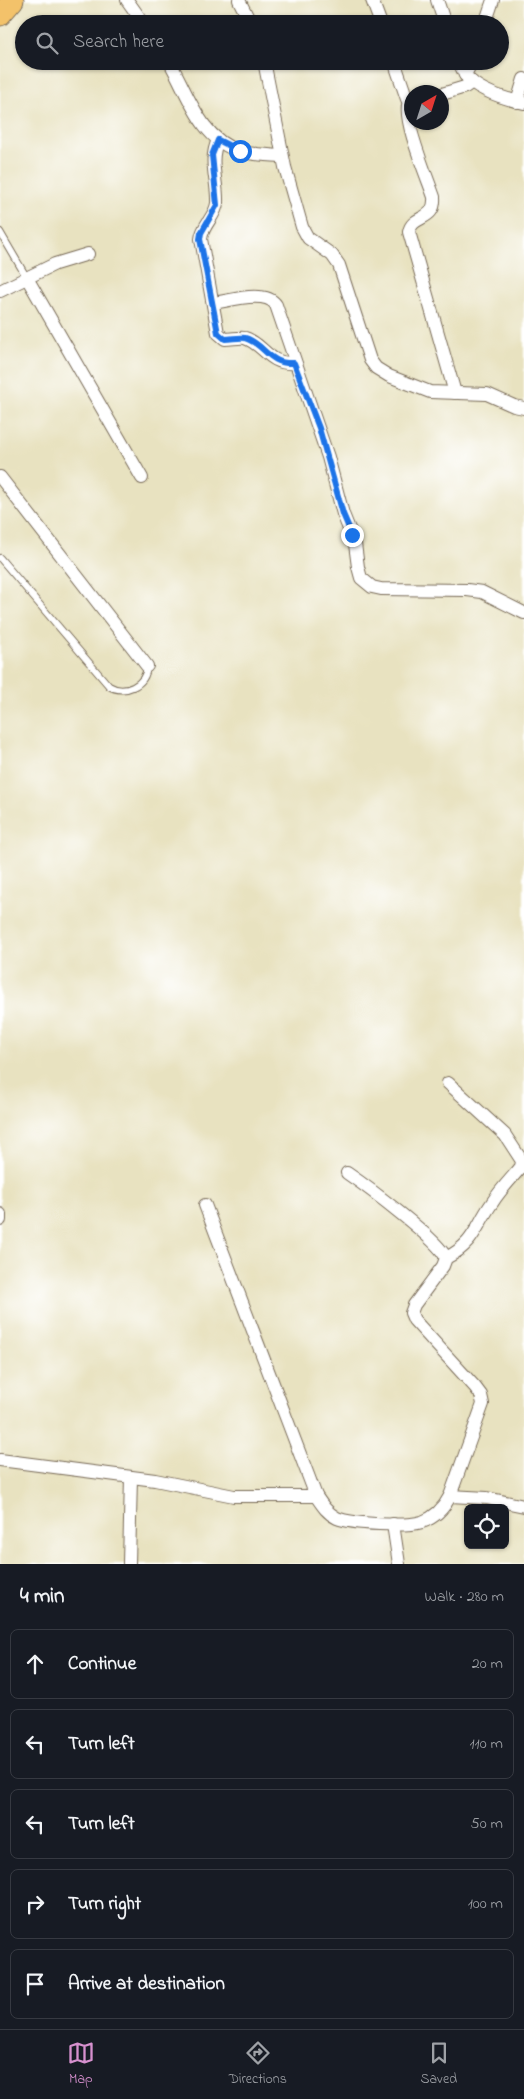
<!DOCTYPE html>
<meta charset="utf-8">
<style>
:root{--surface:#171b24;--page:#20242c;--text:#f1f3f6;--muted:#9ea1a6;--line:#363941;--accent:#d690ce}
body{margin:0;font-family:"Indie Flower",sans-serif;background:var(--page);color:var(--text)}
.controls{position:absolute;right:15px;bottom:15px;display:grid;overflow:hidden;border-radius:8px;box-shadow:0 1px 4px #0004}
.controls button{width:45px;height:45px;display:grid;place-items:center;padding:0;border:0;border-bottom:1px solid var(--line);background:var(--surface);color:var(--text);font:25px sans-serif}
.compass{position:absolute;left:404px;top:85px;width:45px;height:45px;border-radius:50%;background:var(--surface);box-shadow:0 1px 4px #0004;rotate:39deg}
.stop{position:absolute;width:15px;height:15px;margin:-11px;border:4px solid #1a73e8;border-radius:50%;background:#fff}
.stop.end{background:#1a73e8;border-color:#fff;box-shadow:0 1px 5px #0008}
.list{margin:0;padding:0;list-style:none}
h2{display:flex;justify-content:space-between;align-items:center;height:65px;margin:0;padding:0 20px;font-size:21px}
h2 small{font-size:16px;font-weight:400;color:var(--muted)}
.list li{display:grid;grid-template-columns:32px 1fr auto;gap:15px;align-items:center;box-sizing:border-box;height:70px;margin:0 10px 10px;padding:0 10px;border:1px solid var(--line);border-radius:8px}
.list b{display:block;font-size:19px;white-space:nowrap}
.list em{font-size:16px;font-style:normal;color:var(--muted)}
.icon{flex:none;width:28px;height:28px;fill:none;stroke:currentColor;stroke-width:2;stroke-linecap:round;stroke-linejoin:round}
.map{position:relative;flex:none;width:524px;height:1564px;overflow:hidden}
.search{position:absolute;background:var(--surface);box-shadow:0 1px 4px #0004;left:15px;right:15px;top:15px;height:55px;display:flex;align-items:center;gap:12px;box-sizing:border-box;padding:0 18px;border-radius:28px;color:var(--muted);font-size:19px}
.sheet{height:465px;background:var(--surface)}
nav{display:flex;justify-content:space-around;align-items:center;box-sizing:border-box;height:70px;border-top:1px solid var(--line);background:var(--surface);font-size:14px;color:var(--muted)}
nav a{display:grid;justify-items:center;gap:2px}
nav .on{color:var(--accent)}
.map>svg:first-child{display:block}
</style>
<div class="map">
<svg width="524" height="1564" viewBox="0 0 524 1564">
<rect width="100%" height="100%" fill="#fff"/>
<filter id="ink" filterUnits="userSpaceOnUse"><feTurbulence type="fractalNoise" baseFrequency=".02" numOctaves="2"/><feDisplacementMap in="SourceGraphic" scale="10" xChannelSelector="R" yChannelSelector="G"/><feConvolveMatrix kernelMatrix="1 2 1 2 8 2 1 2 1" color-interpolation-filters="sRGB"/></filter>
<filter id="wash" filterUnits="userSpaceOnUse"><feTurbulence type="fractalNoise" baseFrequency=".0096" numOctaves="4" result="noise"/><feDisplacementMap in="SourceGraphic" scale="20" xChannelSelector="R" yChannelSelector="G"/><feGaussianBlur stdDeviation="1.12" result="paint"/><feColorMatrix in="noise" values="0 0 0 0 0 0 0 0 0 0 0 0 0 0 0 0 0 1.4 0 .05"/><feComposite in="paint" operator="in"/></filter>
<g filter="url(#wash)">
<rect width="100%" height="100%" fill="#e8e2c0"/>
</g>
<g filter="url(#ink)">
<g fill="none" stroke-linecap="round" stroke-linejoin="round">
<defs>
<g id="service">
<path d="M0,232L27,278"/>
<path d="M0,558L109,686C124,695 146,686 147,666"/>
</g>
<g id="minor">
<path d="M127,0L144,24"/>
<path d="M239,0L251,24"/>
<path d="M372,0L381,24"/>
<path d="M437,0L445,24"/>
<path d="M485,24L493,0"/>
<path d="M169,61C188,93 200,139 239,151C253,155 268,155 282,156"/>
<path d="M264,61L285,167L302,227L308,238L332,255L339,265L370,360L376,368L389,376L430,392L487,394L514,406L524,408"/>
<path d="M394,61L407,99L412,103"/>
<path d="M459,61C461,66 463,72 466,76C478,91 506,99 524,103"/>
<path d="M465,75L472,61"/>
<path d="M442,94L465,87L472,82"/>
<path d="M409,102C401,116 428,179 434,197C436,222 412,214 409,232L455,393"/>
<path d="M517,102L524,79"/>
<path d="M218,140C208,162 218,180 217,203C216,216 202,225 201,239L218,333L225,339C232,339 240,337 245,338C264,344 268,365 294,363"/>
<path d="M27,278L142,478"/>
<path d="M0,291L55,264L88,254"/>
<path d="M213,303C229,301 266,289 276,305L328,457L343,514L355,544L358,567L361,578L372,587L381,589L467,590L482,592L524,613"/>
<path d="M0,477L147,666"/>
<path d="M347,1173C366,1186 440,1241 446,1258"/>
<path d="M205,1205L316,1496C322,1505 327,1513 337,1518C352,1524 406,1527 422,1522C436,1517 444,1508 450,1496L483,1404L481,1395L475,1387L414,1320L411,1313L414,1305L443,1266L446,1258C475,1243 475,1227 492,1203C500,1190 511,1179 521,1167L522,1161L505,1135L448,1083"/>
<path d="M0,1214V1220"/>
<path d="M0,1460L155,1480L234,1496H316"/>
<path d="M450,1496L487,1498L524,1506"/>
<path d="M393,1524L399,1564"/>
<path d="M129,1564L131,1477"/>
</g>
<path id="trunk" d="M0,15L13,0"/>
</defs>
<use href="#service" stroke="#786a57" stroke-width="8"/>
<use href="#minor" stroke="#786a57" stroke-width="14"/>
<use href="#trunk" stroke="#786a57" stroke-width="23"/>
<use href="#service" stroke="#fff" stroke-width="6"/>
<use href="#minor" stroke="#fff" stroke-width="12"/>
<use href="#trunk" stroke="#f3c26a" stroke-width="21"/>
</g>
</g>
<g fill="none" stroke-linecap="round" stroke-linejoin="round" filter="url(#ink)">
<path stroke="#1a73e8" stroke-width="6" d="M240,151L218,140L212,155L217,205L201,233L200,239L218,333L225,339C232,339 239,337 245,338C264,343 268,365 294,363L319,428L343,514L352,535"/>
</g>
</svg>
<div class="controls">
<button><svg class="icon" aria-label="locate" viewBox="0 0 24 24"><circle cx="12" cy="12" r="6"/><path d="M12 2v4M12 18v4M2 12h4M18 12h4"/></svg></button>
</div>
<svg class="compass" viewBox="-18 -18 36 36"><path d="M0-13l5 13h-10z" fill="#e53935"/><path d="M0 13l5-13h-10z" fill="#9ea1a6"/></svg>
<div class="stop" style="left:240px;top:151px"></div>
<div class="stop end" style="left:352px;top:535px"></div>
<div class="search"><svg class="icon" aria-label="search" viewBox="0 0 24 24"><circle cx="10" cy="10" r="6"/><path d="M15 15l6 6"/></svg>Search here</div>
</div>
<section class="sheet">
<h2>4 min<small>Walk · 280 m</small></h2>
<ul class="list">
<li><svg class="icon" aria-label="ahead" viewBox="0 0 24 24"><path d="M12 20V5M6 11l6-6 6 6"/></svg><div><b>Continue</b></div><em>20 m</em></li>
<li><svg class="icon" aria-label="left" viewBox="0 0 24 24"><path d="M17 20v-9H6M10 6l-5 5 5 5"/></svg><div><b>Turn left</b></div><em>110 m</em></li>
<li><svg class="icon" aria-label="left" viewBox="0 0 24 24"><path d="M17 20v-9H6M10 6l-5 5 5 5"/></svg><div><b>Turn left</b></div><em>50 m</em></li>
<li><svg class="icon" aria-label="right" viewBox="0 0 24 24"><path d="M7 20v-9h11M14 6l5 5-5 5"/></svg><div><b>Turn right</b></div><em>100 m</em></li>
<li><svg class="icon" aria-label="arrive" viewBox="0 0 24 24"><path d="M6 21V4h12l-3 4 3 4H6"/></svg><div><b>Arrive at destination</b></div></li>
</ul>
</section>
<nav>
<a class="on"><svg class="icon" aria-label="map" viewBox="0 0 24 24"><path d="M3 6l6-2 6 2 6-2v14l-6 2-6-2-6 2zM9 4v14M15 6v14"/></svg>Map</a>
<a><svg class="icon" aria-label="directions" viewBox="0 0 24 24"><path d="M12 3l9 9-9 9-9-9zM9 14v-3h6M13 9l2 2-2 2"/></svg>Directions</a>
<a><svg class="icon" aria-label="saved" viewBox="0 0 24 24"><path d="M7 4h10v16l-5-4-5 4z"/></svg>Saved</a>
</nav>
